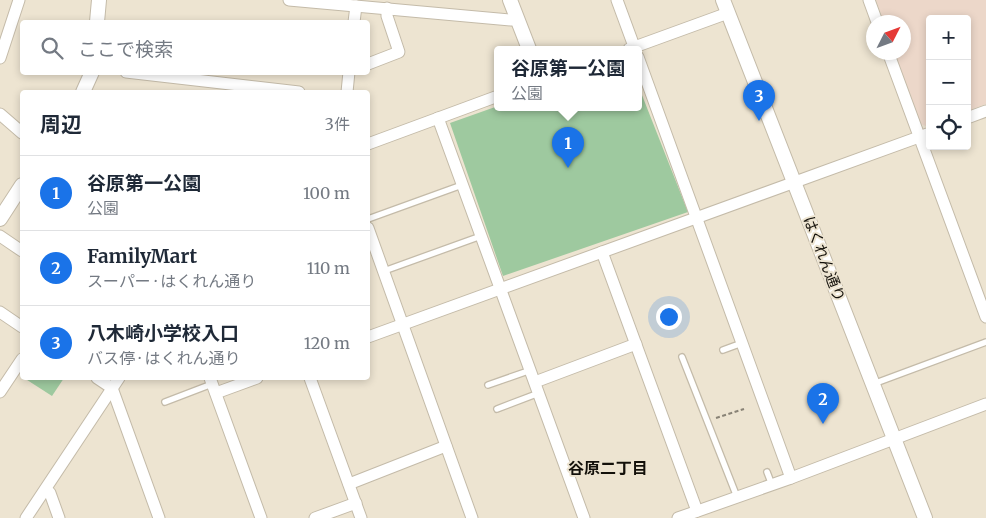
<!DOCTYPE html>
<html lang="ja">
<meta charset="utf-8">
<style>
:root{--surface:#fff;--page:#f2f2f3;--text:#1f2937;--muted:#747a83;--line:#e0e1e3;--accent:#1a73e8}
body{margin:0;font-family:Merriweather,"Noto Sans JP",serif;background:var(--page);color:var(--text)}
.controls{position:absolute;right:15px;top:15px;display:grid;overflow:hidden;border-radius:5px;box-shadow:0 2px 8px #0003}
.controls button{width:45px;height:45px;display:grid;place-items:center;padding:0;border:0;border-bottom:1px solid var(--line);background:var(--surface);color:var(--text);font:25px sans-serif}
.compass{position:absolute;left:866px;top:15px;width:45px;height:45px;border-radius:50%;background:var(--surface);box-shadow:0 2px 8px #0003;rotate:48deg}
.you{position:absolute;left:668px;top:316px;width:18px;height:18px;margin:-12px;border:4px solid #fff;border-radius:50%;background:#1a73e8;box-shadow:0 0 0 8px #1a73e833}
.badge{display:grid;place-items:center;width:32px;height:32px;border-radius:50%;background:var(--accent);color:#fff;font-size:16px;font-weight:700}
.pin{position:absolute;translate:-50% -41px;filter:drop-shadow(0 1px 2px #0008)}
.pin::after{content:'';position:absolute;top:26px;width:18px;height:15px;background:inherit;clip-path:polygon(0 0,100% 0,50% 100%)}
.popup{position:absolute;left:494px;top:46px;width:148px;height:65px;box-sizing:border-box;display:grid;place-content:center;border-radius:5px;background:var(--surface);filter:drop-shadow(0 1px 4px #0005);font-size:16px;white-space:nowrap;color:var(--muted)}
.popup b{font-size:19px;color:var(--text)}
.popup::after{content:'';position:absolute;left:50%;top:100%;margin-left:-10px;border:10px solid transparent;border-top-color:var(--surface)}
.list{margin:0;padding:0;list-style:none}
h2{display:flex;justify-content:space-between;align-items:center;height:65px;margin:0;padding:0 20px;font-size:21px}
h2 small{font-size:16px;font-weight:400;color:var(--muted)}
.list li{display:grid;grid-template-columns:32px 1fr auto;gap:15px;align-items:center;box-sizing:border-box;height:75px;padding:0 20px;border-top:1px solid var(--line)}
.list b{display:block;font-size:19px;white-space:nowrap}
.list p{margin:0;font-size:16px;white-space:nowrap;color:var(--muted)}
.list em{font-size:16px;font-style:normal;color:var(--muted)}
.icon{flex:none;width:28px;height:28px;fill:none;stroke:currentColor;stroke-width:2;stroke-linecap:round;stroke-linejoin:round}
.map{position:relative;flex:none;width:986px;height:518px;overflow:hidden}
.search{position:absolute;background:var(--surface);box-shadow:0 2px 8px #0003;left:20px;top:20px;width:350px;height:55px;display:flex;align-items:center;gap:12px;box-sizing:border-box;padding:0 18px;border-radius:5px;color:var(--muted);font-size:19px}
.panel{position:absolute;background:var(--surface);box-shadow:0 2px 8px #0003;left:20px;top:90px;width:350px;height:290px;border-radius:5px}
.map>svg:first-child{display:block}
</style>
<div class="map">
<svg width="986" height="518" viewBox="0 0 986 518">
<rect width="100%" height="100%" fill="#ede4d1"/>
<path fill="#ecd7c9" d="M876,0H986V104L967,111V19H930V125L926,126L920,124L895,53L904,52V22H884Z"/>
<g fill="#9ec99f">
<path d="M638,85L688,212L503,276L450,123L498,106L638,107Z"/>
<path d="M24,378H64L52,396Z"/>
</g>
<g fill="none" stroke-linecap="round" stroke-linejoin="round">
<defs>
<g id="service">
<path d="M368,219L462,185"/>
<path d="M384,271L481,236"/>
<path d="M723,350L742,343"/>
<path d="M682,357L737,497"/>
<path d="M873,384L986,342"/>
<path d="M488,385L531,370"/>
<path d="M165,402L212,384"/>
<path d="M497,409L539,393"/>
<path d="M767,472L772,485"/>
</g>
<g id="minor">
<path d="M289,0L511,20L517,19"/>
<path d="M617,0L635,49"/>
<path d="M869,0L877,22"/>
<path d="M354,22L356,6"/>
<path d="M629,49L728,13"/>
<path d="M888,52L986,317"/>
<path d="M638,57L791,478"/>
<path d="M0,58L19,0"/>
<path d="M368,64L399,52L387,16V8"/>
<path d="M126,72L299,92"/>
<path d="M347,92L349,72"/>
<path d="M0,114L22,133"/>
<path d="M438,118L584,518"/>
<path d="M967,118L986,111"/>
<path d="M368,144L498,96"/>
<path d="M368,228L472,518"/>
<path d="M0,236L22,251"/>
<path d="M602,252L697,511"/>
<path d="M0,312L22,327"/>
<path d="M368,337L930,133"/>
<path d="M97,378L112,388L159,518"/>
<path d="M210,378L261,518"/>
<path d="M310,378L361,518"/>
<path d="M535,382L636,344"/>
<path d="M0,392L22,359"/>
<path d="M216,393L257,378"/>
<path d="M349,484L446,446"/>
<path d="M46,489L50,493L59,518"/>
<path d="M26,518L119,378"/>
<path d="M315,518L356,503"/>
<path d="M678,518L791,478L986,404"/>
</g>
<g id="tertiary">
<path d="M510,0L529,49"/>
<path d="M723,0L925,518"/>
<path d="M97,22L99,0"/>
<path d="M83,92L92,72"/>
<path d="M0,219L22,185"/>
</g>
</defs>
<use href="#service" stroke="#c4bba9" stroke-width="8"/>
<use href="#minor" stroke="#c4bba9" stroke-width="13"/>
<use href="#tertiary" stroke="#c4bba9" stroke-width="16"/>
<path stroke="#898376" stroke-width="2" stroke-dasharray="4 2.5" stroke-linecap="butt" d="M716,418L744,409"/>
<use href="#service" stroke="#fff" stroke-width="5.5"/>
<use href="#minor" stroke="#fff" stroke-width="11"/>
<use href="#tertiary" stroke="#fff" stroke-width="14"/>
</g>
<g text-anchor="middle" stroke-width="4" stroke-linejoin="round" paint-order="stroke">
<g font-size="15" fill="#13100a" stroke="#ede4d1">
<text transform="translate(824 259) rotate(69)" y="5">はくれん通り</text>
</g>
<g font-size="16" font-weight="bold" fill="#13100a" stroke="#ede4d1">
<text x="608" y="474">谷原二丁目</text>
</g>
</g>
</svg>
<div class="controls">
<button>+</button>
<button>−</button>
<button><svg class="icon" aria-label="locate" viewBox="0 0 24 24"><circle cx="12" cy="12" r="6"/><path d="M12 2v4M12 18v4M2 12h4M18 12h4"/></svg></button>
</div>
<svg class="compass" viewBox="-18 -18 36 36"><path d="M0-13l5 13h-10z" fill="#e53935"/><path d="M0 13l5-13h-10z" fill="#747a83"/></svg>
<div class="you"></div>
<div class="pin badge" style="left:568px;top:168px">1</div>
<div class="popup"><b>谷原第一公園</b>公園</div>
<div class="pin badge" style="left:823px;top:424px">2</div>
<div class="pin badge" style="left:759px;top:121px">3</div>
<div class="search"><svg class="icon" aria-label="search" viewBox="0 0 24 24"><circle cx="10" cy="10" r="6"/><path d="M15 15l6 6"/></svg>ここで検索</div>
<section class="panel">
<h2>周辺<small>3件</small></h2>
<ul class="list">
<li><span class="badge">1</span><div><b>谷原第一公園</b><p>公園</p></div><em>100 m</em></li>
<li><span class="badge">2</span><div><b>FamilyMart</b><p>スーパー · はくれん通り</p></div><em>110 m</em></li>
<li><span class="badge">3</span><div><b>八木崎小学校入口</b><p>バス停 · はくれん通り</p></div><em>120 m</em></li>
</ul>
</section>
</div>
